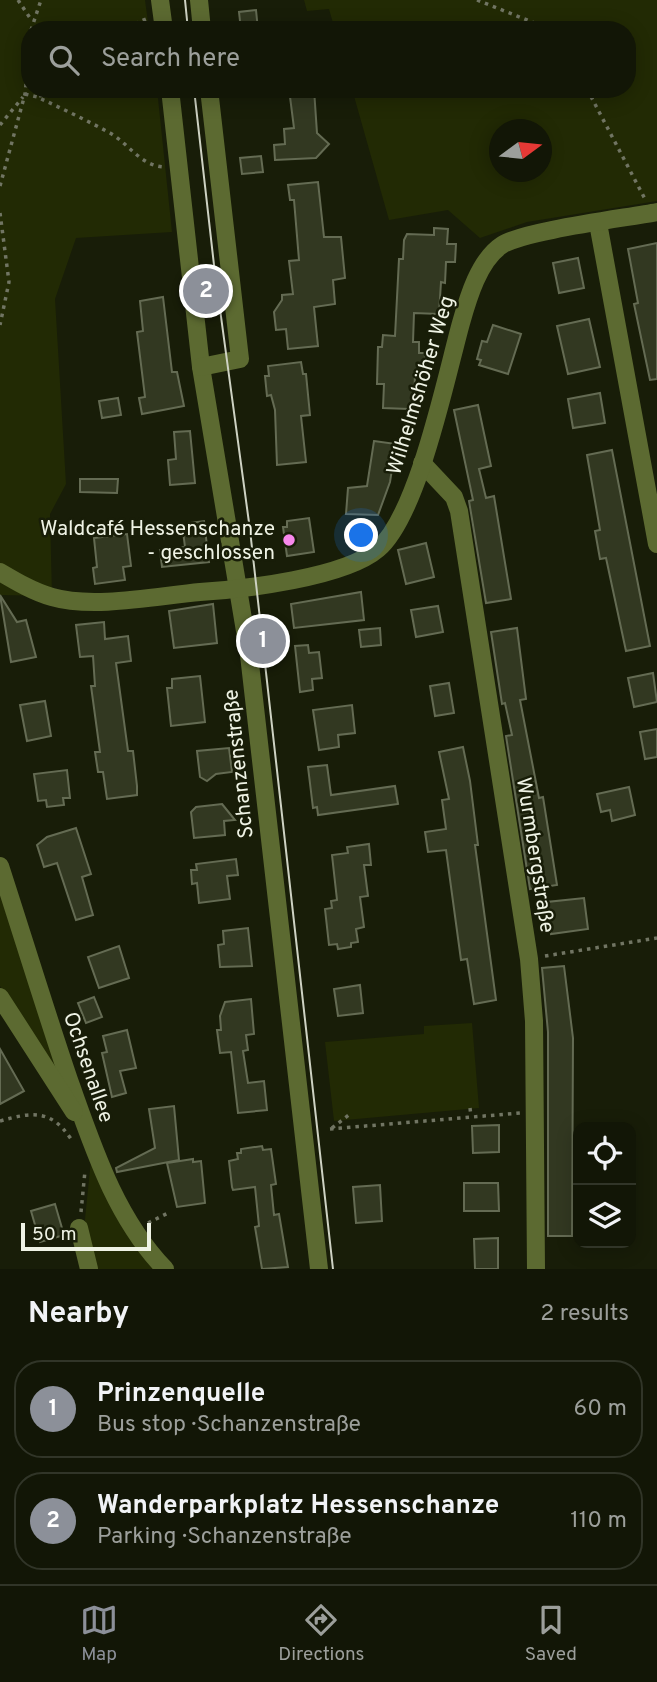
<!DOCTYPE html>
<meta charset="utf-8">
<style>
:root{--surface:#121606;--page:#1b1f10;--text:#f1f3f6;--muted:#9c9f9b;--line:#313528;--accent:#8c9099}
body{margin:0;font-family:Overpass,sans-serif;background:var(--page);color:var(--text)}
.controls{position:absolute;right:21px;bottom:21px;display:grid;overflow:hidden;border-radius:14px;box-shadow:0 4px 18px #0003}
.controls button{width:63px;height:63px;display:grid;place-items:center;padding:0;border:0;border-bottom:2px solid var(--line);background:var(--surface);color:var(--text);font:35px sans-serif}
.compass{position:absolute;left:489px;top:119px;width:63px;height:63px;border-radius:50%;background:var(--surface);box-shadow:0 4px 18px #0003;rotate:75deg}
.scale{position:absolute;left:21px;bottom:18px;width:130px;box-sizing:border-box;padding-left:7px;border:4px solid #eff3e5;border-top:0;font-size:19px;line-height:24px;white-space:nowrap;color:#eff3e5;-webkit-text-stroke:5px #181d08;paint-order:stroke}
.you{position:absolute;left:362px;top:536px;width:24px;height:24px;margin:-18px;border:5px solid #fff;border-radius:50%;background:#1a73e8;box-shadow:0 0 0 10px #1a73e833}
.badge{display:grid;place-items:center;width:46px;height:46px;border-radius:50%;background:var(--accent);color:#fff;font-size:23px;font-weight:700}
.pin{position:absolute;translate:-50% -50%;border:4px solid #fff;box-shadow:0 2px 7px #0006}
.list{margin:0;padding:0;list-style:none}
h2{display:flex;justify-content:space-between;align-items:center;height:91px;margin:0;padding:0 28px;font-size:30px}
h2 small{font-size:23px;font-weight:400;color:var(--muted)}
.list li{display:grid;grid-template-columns:46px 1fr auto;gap:21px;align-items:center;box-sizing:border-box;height:98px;margin:0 14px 14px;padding:0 14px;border:2px solid var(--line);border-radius:28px}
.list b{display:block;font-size:26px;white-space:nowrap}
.list p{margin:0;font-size:23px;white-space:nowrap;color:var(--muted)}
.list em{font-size:23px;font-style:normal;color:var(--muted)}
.icon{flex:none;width:38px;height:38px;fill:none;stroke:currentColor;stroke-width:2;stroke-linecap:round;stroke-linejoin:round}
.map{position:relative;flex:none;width:657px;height:1269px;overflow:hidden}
.search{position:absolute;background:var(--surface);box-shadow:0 4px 18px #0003;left:21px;right:21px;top:21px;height:77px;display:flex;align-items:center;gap:18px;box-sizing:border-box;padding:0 24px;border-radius:28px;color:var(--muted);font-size:26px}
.sheet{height:315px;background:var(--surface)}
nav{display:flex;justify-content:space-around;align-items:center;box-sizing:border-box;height:98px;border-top:2px solid var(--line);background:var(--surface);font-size:19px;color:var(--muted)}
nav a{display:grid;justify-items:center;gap:4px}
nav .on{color:var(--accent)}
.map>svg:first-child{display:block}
</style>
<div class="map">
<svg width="657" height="1269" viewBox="0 0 657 1269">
<rect width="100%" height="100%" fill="#181d08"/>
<g fill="#222a04" fill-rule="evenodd">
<path d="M0,0H145L149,30H30V89H157L172,232L76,238L55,299L66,484L50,514L52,596L0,595Z"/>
<path d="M304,0H657V201L527,222L480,238L448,210L389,220L352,89H627V30H335L329,9L307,11ZM500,130H542V172H500Z"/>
<path d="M0,883L73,1102L0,986Z"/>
<path d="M472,1023L479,1108L334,1121L325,1042L424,1034V1026Z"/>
<path d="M91,1160L158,1269H93L84,1229Z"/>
</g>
<g fill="#323821" stroke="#646b53" stroke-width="2">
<path d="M256,10L258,30H241L239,12Z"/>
<path d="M289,89H314L317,133L329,144L316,158L275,160L274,145L285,144L284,129L294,128Z"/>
<path d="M261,156L263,172L242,174L240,158Z"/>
<path d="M318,182L324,237H341L345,278L333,280L335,304L314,307L318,346L288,349L286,329L276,330L274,312L282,300V295L293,294L289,261L299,260L294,200H290L288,185Z"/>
<path d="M434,228L448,229L447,244H456L455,262H446L445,283L441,282L439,314L414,313L413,342H419V353H425L424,373H415L414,405H410L409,409L383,408L384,384H377L378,347H382L383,335L395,336L399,259H403L404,240L407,234L434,235Z"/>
<path d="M657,243V379L650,380L634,304L638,303L628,249Z"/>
<path d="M578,258L584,288L559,293L553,263Z"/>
<path d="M163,297L172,372H177L184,406L142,414L139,398L145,397L137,332L143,331L140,301Z"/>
<path d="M589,319L600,367L568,374L557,326Z"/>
<path d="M493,325L521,334L508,374L479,365L481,360L477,359L482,341L487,342Z"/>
<path d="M301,362L303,374H306L310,415L301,416L306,462L277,465L275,410L271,395L267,396L265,376H269L268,366Z"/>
<path d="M600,393L605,423L573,428L568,399Z"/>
<path d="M118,398L121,415L102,418L99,401Z"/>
<path d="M478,405L491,466L479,469L486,498L494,496L511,599L486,603L469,501L473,500L454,410Z"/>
<path d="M190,431L195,483L170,485L168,460L176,459L174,432Z"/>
<path d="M374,441L396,444L390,482L378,515L346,514L348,488L367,486Z"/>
<path d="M612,450L650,646L626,651L606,558L600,559L595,531L600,530L587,455Z"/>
<path d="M80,479H118L117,493L80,492Z"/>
<path d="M309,518L314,552L287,556L283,527H287V521Z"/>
<path d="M204,521L209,562L162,567L160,550L185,547L183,531L190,530L189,523Z"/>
<path d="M127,534L131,566L123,567L125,580L95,584L93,568L97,567L94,538Z"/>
<path d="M426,543L434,577L406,584L398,550Z"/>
<path d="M361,592L364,620L294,628L291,604Z"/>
<path d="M0,595L17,622L26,620L36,657L11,662Z"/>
<path d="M213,604L217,643L174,648L169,611Z"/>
<path d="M438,606L443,632L416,637L411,610Z"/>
<path d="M104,622L105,639L128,636L131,661L116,663L128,751H133L137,786V795L107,799L103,772H98L95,752H100L91,686H95L93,656L80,657L76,625Z"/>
<path d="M380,628L381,645L361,647L359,630Z"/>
<path d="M517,628L526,699L520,700L539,798L543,797L557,885L530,889L506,736L512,735L505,703L502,704L491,632Z"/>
<path d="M308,645L309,653L319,652L322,678L312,679L313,690L300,692L295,646Z"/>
<path d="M653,673L657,702L634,707L628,678Z"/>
<path d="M200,676L205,722L171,726L167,688H172V679Z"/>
<path d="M449,683L454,713L435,716L430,686Z"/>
<path d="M45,701L51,736L27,741L20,705Z"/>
<path d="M352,705L355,733L338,735L339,747L319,750L313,710Z"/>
<path d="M657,729V757L645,759L640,732Z"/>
<path d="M463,747L470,781L478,845H475L496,1000L474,1004L467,959L461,960L446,850L428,852L425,832L446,829L442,800L449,799L439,752Z"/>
<path d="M229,748L232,772L216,774L207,781L200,777L197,751Z"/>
<path d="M327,765L331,795L395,786L398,804L318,815L317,807L313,808L308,767Z"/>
<path d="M67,770L70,798H63L64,805L47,807L46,800L38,801L34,774Z"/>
<path d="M629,787L635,815L612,821L610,810L601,812L597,794Z"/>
<path d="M222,804L235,820L224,821L225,835L194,838L191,812L196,807Z"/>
<path d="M76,828L91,874L82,877L93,915L76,920L57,863L44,867L37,845L47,837Z"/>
<path d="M369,844L371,865H364L368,896L360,897L364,927L356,929L358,942L351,943V947L338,949L337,944L329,945L325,909L332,908L331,901L337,900L332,855L348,853L347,847Z"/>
<path d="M236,859L238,875L227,876L230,899L199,903L197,883L192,884L191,870H197L196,864Z"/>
<path d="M584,898L588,929L551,934L547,902Z"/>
<path d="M248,928L252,966L220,967L218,945L224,944L223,931Z"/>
<path d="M119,946L129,978L99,988L88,957Z"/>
<path d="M564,966L573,1038L572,1236H548V1032L542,968Z"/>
<path d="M360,985L363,1013L338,1016L334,989Z"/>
<path d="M94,997L102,1017L86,1023L78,1003Z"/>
<path d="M251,999L254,1034L246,1035L248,1050L243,1051L248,1083L264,1081L267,1110L238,1113L231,1052L220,1053L217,1030H221L220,1016L225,1002Z"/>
<path d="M127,1030L136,1068L120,1071L126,1093L112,1097L102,1053L107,1052L103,1036Z"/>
<path d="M0,1049L24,1091L0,1104Z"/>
<path d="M174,1106L179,1160L117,1172L116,1168L155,1148L149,1109Z"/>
<path d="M499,1125V1152L473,1153L472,1126Z"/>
<path d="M262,1146L263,1150L271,1149L276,1184L271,1185L274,1215L279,1214L288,1267L262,1269L255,1227L259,1226L255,1187L233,1190L232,1187L229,1161L238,1159L237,1153H241V1149Z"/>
<path d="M193,1159V1162L201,1161L205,1203L177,1207L167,1163Z"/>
<path d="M464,1183H498L499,1211H464Z"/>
<path d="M380,1185L382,1221L356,1223L353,1187Z"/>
<path d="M55,1204L64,1235L40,1242L31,1211Z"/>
<path d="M498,1238V1269H475L474,1239Z"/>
</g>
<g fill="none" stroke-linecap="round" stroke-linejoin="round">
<g stroke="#717563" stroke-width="3.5" stroke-dasharray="3.5 5" stroke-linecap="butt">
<path d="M18,0L32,21"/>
<path d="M477,0L552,30"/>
<path d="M31,30L41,0"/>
<path d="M119,30L146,19"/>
<path d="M587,89L645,199"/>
<path d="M25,94L37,97C61,108 86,120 110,133C129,144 141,166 164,167"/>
<path d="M39,96L64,89"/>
<path d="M0,125L23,97"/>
<path d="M0,186L25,94L30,47"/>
<path d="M0,213L9,282L0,325"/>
<path d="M545,956L657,938"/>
<path d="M470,1108L471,1116"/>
<path d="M0,1121C32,1112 51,1109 71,1139"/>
<path d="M332,1128L350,1114"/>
<path d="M330,1129L520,1113"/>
<path d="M81,1212L85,1171"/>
<path d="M148,1223L168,1213"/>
</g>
<g stroke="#5c6a31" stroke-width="18">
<path d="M160,0L164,30"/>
<path d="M199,0L202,30"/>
<path d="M170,89L201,367L249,655L319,1269"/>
<path d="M598,223L657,544"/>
<path d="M201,367L240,359L209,89"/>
<path d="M422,463L454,497L459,511L529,959L534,1021L536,1269"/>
<path d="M0,572C17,582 34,592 52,597C93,609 157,596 200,592C244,589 344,578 378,549C418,515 446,377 461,323C468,298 479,260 502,245C523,231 626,218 657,212"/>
<path d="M0,866C23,937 45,1009 69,1080C93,1147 115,1217 165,1269"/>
<path d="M0,997L74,1112"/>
<path d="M79,1228L89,1269"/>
</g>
<g stroke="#ced2c3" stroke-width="2">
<path d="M185,0L188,30"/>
<path d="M194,89L214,265L250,530L333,1269"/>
</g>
</g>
<circle fill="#f788ec" stroke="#181d08" stroke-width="2.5" cx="289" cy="540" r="7"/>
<g text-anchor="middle" stroke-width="5" stroke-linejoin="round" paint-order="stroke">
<g font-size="21" fill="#eff3e5" stroke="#181d08">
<text transform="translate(420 385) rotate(-73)" y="7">Wilhelmshöher Weg</text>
<text transform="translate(238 764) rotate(-96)" y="7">Schanzenstraße</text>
<text transform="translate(536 855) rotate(81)" y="7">Wurmbergstraße</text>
<text transform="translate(89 1067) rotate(71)" y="7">Ochsenallee</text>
</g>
<g font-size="21" fill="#eff3e5" stroke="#181d08" text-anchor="end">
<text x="275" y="535">Waldcafé Hessenschanze<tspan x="275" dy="24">- geschlossen</tspan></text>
</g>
</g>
</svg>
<div class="controls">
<button><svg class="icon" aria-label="locate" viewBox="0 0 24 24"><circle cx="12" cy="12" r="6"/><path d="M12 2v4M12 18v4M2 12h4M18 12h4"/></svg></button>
<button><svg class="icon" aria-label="layers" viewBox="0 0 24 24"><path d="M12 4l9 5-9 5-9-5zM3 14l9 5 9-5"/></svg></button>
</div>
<svg class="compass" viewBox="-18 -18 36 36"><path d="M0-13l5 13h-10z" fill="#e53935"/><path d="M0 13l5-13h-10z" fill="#9c9f9b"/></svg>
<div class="scale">50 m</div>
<div class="you"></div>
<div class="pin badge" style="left:263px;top:641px">1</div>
<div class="pin badge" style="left:206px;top:291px">2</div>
<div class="search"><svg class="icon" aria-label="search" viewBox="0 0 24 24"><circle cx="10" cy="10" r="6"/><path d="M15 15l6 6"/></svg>Search here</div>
</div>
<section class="sheet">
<h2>Nearby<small>2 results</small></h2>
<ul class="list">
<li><span class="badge">1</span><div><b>Prinzenquelle</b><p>Bus stop · Schanzenstraße</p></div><em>60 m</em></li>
<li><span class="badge">2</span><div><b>Wanderparkplatz Hessenschanze</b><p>Parking · Schanzenstraße</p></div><em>110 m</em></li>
</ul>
</section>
<nav>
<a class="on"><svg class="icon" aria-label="map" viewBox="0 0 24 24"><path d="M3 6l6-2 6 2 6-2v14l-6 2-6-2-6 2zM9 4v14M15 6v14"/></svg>Map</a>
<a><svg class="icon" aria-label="directions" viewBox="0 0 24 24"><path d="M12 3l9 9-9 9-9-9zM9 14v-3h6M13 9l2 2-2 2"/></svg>Directions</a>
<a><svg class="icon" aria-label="saved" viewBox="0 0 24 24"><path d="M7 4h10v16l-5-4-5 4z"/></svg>Saved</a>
</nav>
